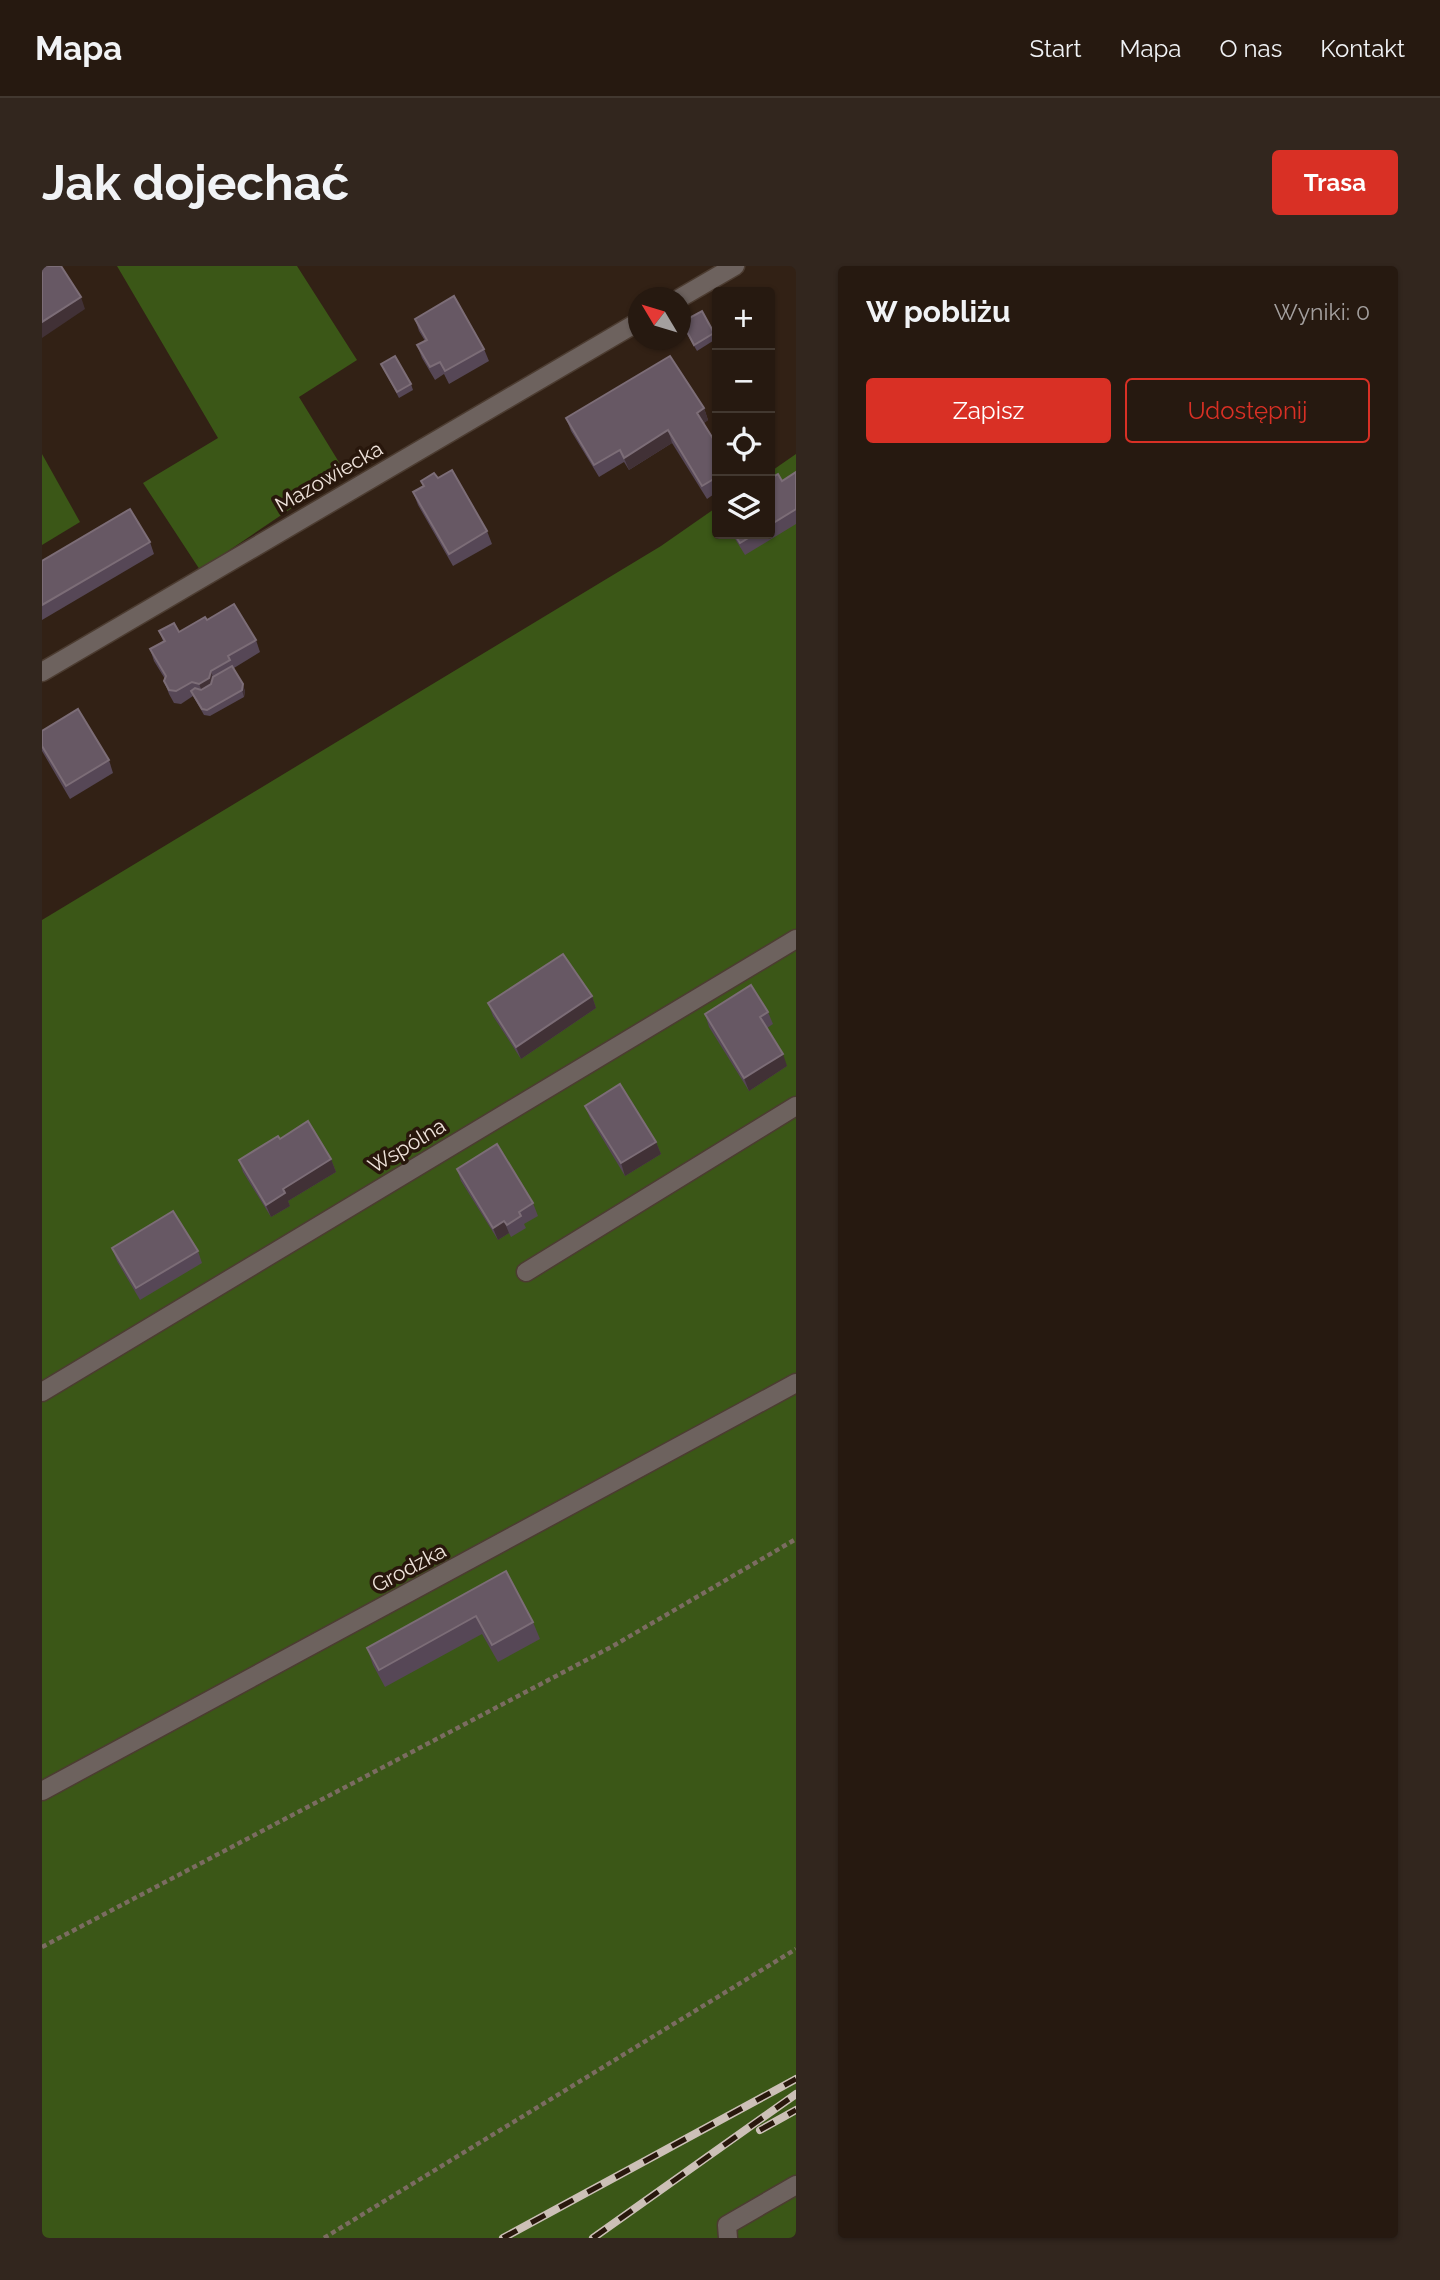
<!DOCTYPE html>
<html lang="pl">
<meta charset="utf-8">
<style>
:root{--surface:#261910;--page:#32261e;--text:#f1f3f6;--muted:#a4a09f;--line:#423830;--accent:#d93025}
body{margin:0;font-family:Raleway,sans-serif;background:var(--page);color:var(--text)}
.controls{position:absolute;right:21px;top:21px;display:grid;overflow:hidden;border-radius:7px;box-shadow:0 2px 5px #0004}
.controls button{width:63px;height:63px;display:grid;place-items:center;padding:0;border:0;border-bottom:2px solid var(--line);background:var(--surface);color:var(--text);font:35px sans-serif}
.compass{position:absolute;left:586px;top:21px;width:63px;height:63px;border-radius:50%;background:var(--surface);box-shadow:0 2px 5px #0004;rotate:308deg}
.list{margin:0;padding:0;list-style:none}
h2{display:flex;justify-content:space-between;align-items:center;height:91px;margin:0;padding:0 28px;font-size:30px}
h2 small{font-size:23px;font-weight:400;color:var(--muted)}
.actions{display:flex;gap:14px;padding:21px 28px}
.actions a{flex:1;padding:16px 0;border:2px solid var(--accent);border-radius:7px;text-align:center;font-size:24px;color:var(--accent)}
.actions .main{background:var(--accent);color:#fff}
.icon{flex:none;width:38px;height:38px;fill:none;stroke:currentColor;stroke-width:2;stroke-linecap:round;stroke-linejoin:round}
.map{position:relative;flex:none;width:754px;height:1972px;overflow:hidden;border-radius:7px}
header{display:flex;align-items:center;gap:42px;box-sizing:border-box;height:98px;padding:0 35px;background:var(--surface);border-bottom:2px solid var(--line)}
header strong{font-size:33px}
nav{display:flex;gap:38px;margin-inline-start:auto;font-size:24px}
.intro{display:flex;align-items:center;justify-content:space-between;box-sizing:border-box;height:168px;padding:0 42px}
h1{margin:0;font-size:49px}
.button{padding:18px 32px;border-radius:7px;background:var(--accent);color:#fff;font-size:24px;font-weight:700}
main{display:flex;gap:42px;padding:0 42px}
aside{flex:1;background:var(--surface);border-radius:7px;box-shadow:0 2px 5px #0004}
.map>svg:first-child{display:block}
</style>
<header>
<strong>Mapa</strong>
<nav><a>Start</a><a>Mapa</a><a>O nas</a><a>Kontakt</a></nav>
</header>
<div class="intro"><h1>Jak dojechać</h1><a class="button">Trasa</a></div>
<main>
<div class="map">
<svg width="754" height="1972" viewBox="0 0 754 1972">
<rect width="100%" height="100%" fill="#322115"/>
<g fill="#3b5717">
<path d="M75,0H255L315,94L257,131L303,206L158,304L101,217L176,172Z"/>
<path d="M0,188L38,256L0,279Z"/>
<path d="M754,188V1972H0V654L619,280L675,241V268H728V206Z"/>
</g>
<g fill="none" stroke-linecap="round" stroke-linejoin="round">
<defs>
<g id="minor">
<path d="M638,32L693,0"/>
<path d="M0,406L596,56"/>
<path d="M484,1006L754,840"/>
<path d="M0,1126L754,673"/>
<path d="M0,1525L754,1117"/>
<path d="M686,1972L685,1959L754,1919"/>
</g>
</defs>
<use href="#minor" stroke="#4c3c31" stroke-width="21"/>
<g stroke="#7b6c61" stroke-width="4.5" stroke-dasharray="5 3.5" stroke-linecap="butt">
<path d="M0,1681L571,1380L754,1273"/>
<path d="M282,1972L754,1683"/>
</g>
<use href="#minor" stroke="#6d625e" stroke-width="18"/>
<defs>
<g id="rail">
<path d="M718,1864L754,1844"/>
<path d="M461,1972L754,1813"/>
<path d="M551,1972L754,1828"/>
</g>
</defs>
<use href="#rail" stroke="#ccc0b7" stroke-width="8"/>
<use href="#rail" stroke="#28170c" stroke-width="5" stroke-dasharray="16" stroke-linecap="butt"/>
</g>
<g fill="#564756">
<path d="M373,53L442,83L447,95L407,118L402,108L393,114L380,92L375,79L383,75L377,65Z"/>
<path d="M640,56L672,67L674,73L655,85L642,63Z"/>
<path d="M339,98L369,118L371,124L357,132L342,104Z"/>
<path d="M662,142L666,154L662,157L675,179V226L665,233L630,177L587,204L582,196L557,211L529,165L524,152Z"/>
<path d="M754,206V258L703,289L690,268H728V212L740,215Z"/>
<path d="M396,212L445,265L450,278L411,300L376,239L371,226L381,220L379,215Z"/>
<path d="M108,276L112,288L0,354V295Z"/>
<path d="M165,354L214,374L218,386L192,402L203,425L202,431L168,450L162,449L151,430L139,438L132,437L127,428L122,415L123,413L112,395L108,383L121,375L117,365L137,366Z"/>
<path d="M0,465L67,494L71,507L28,533L0,485Z"/>
<path d="M550,730L554,742L479,793L451,750L446,737Z"/>
<path d="M726,746L731,758L725,762L745,800L707,825L667,761L663,748Z"/>
<path d="M543,840L614,876L619,888L583,910L548,852Z"/>
<path d="M238,873L289,893L294,906L246,935L248,940L229,951L201,906L197,894Z"/>
<path d="M415,903L491,937L496,950L482,958L484,962L469,971L467,967L456,974L419,915Z"/>
<path d="M70,982L156,985L160,997L98,1034L75,995Z"/>
<path d="M464,1305L491,1356L498,1373L456,1396L440,1368L343,1421L331,1399L325,1382Z"/>
</g>
<g fill="#413136">
<path d="M39,31L43,43L0,72V56Z"/>
<path d="M662,142L666,154L659,159L655,147Z"/>
<path d="M626,164L630,177L587,204L582,192Z"/>
<path d="M169,405L173,418L162,430L157,418Z"/>
<path d="M201,418L203,425L202,431L200,424Z"/>
<path d="M550,730L554,742L479,793L474,781Z"/>
<path d="M741,788L745,800L707,825L702,812Z"/>
<path d="M614,876L619,888L583,910L579,897Z"/>
<path d="M289,893L294,906L246,935L248,940L229,951L224,939L241,923Z"/>
<path d="M462,955L467,967L456,974L451,962Z"/>
</g>
<g fill="#675864" stroke="#7c6d77" stroke-width="2">
<path d="M0,0H19L39,31L0,56Z"/>
<path d="M412,30L442,83L403,105L398,96L388,101L375,79L385,74L373,53Z"/>
<path d="M660,45L672,67L652,79L640,56Z"/>
<path d="M353,90L369,118L355,126L339,98Z"/>
<path d="M628,90L662,142L655,147L675,179V211L660,220L626,164L582,192L578,184L552,199L524,152Z"/>
<path d="M410,204L445,265L407,288L371,226L382,220L379,215L392,207L396,212Z"/>
<path d="M754,206V243L728,259V212L736,208L740,215Z"/>
<path d="M88,243L108,276L0,339V295Z"/>
<path d="M692,268H713L698,277Z"/>
<path d="M192,338L214,374L186,390L188,394L169,405L167,412L157,418L150,416L134,425L127,424L122,415L124,410L108,383L123,375L117,365L132,357L137,366L163,351L165,354Z"/>
<path d="M190,400L201,418L200,424L165,444L160,443L149,425L153,422L159,424L169,418L171,411Z"/>
<path d="M36,443L67,494L24,520L0,480V465Z"/>
<path d="M521,688L550,730L474,781L446,737Z"/>
<path d="M709,719L726,746L718,751L741,788L702,812L663,748Z"/>
<path d="M578,818L614,876L579,897L543,840Z"/>
<path d="M266,855L289,893L241,923L243,927L224,939L197,894L236,870L238,873Z"/>
<path d="M455,878L491,937L477,946L479,950L465,959L462,955L451,962L415,903Z"/>
<path d="M131,945L156,985L94,1022L70,982Z"/>
<path d="M464,1305L491,1356L450,1379L434,1350L337,1404L325,1382Z"/>
</g>
<g text-anchor="middle" stroke-width="7" stroke-linejoin="round" paint-order="stroke">
<g font-size="21" fill="#efe3db" stroke="#28170c">
<text transform="translate(287 211) rotate(-30)" y="7">Mazowiecka</text>
<text transform="translate(365 880) rotate(-31)" y="7">Wspólna</text>
<text transform="translate(367 1302) rotate(-28)" y="7">Grodzka</text>
</g>
</g>
</svg>
<div class="controls">
<button>+</button>
<button>−</button>
<button><svg class="icon" aria-label="locate" viewBox="0 0 24 24"><circle cx="12" cy="12" r="6"/><path d="M12 2v4M12 18v4M2 12h4M18 12h4"/></svg></button>
<button><svg class="icon" aria-label="layers" viewBox="0 0 24 24"><path d="M12 4l9 5-9 5-9-5zM3 14l9 5 9-5"/></svg></button>
</div>
<svg class="compass" viewBox="-18 -18 36 36"><path d="M0-13l5 13h-10z" fill="#e53935"/><path d="M0 13l5-13h-10z" fill="#a4a09f"/></svg>
</div>
<aside>
<h2>W pobliżu<small>Wyniki: 0</small></h2>
<ul class="list">
</ul>
<div class="actions"><a class="main">Zapisz</a><a>Udostępnij</a></div>
</aside>
</main>
